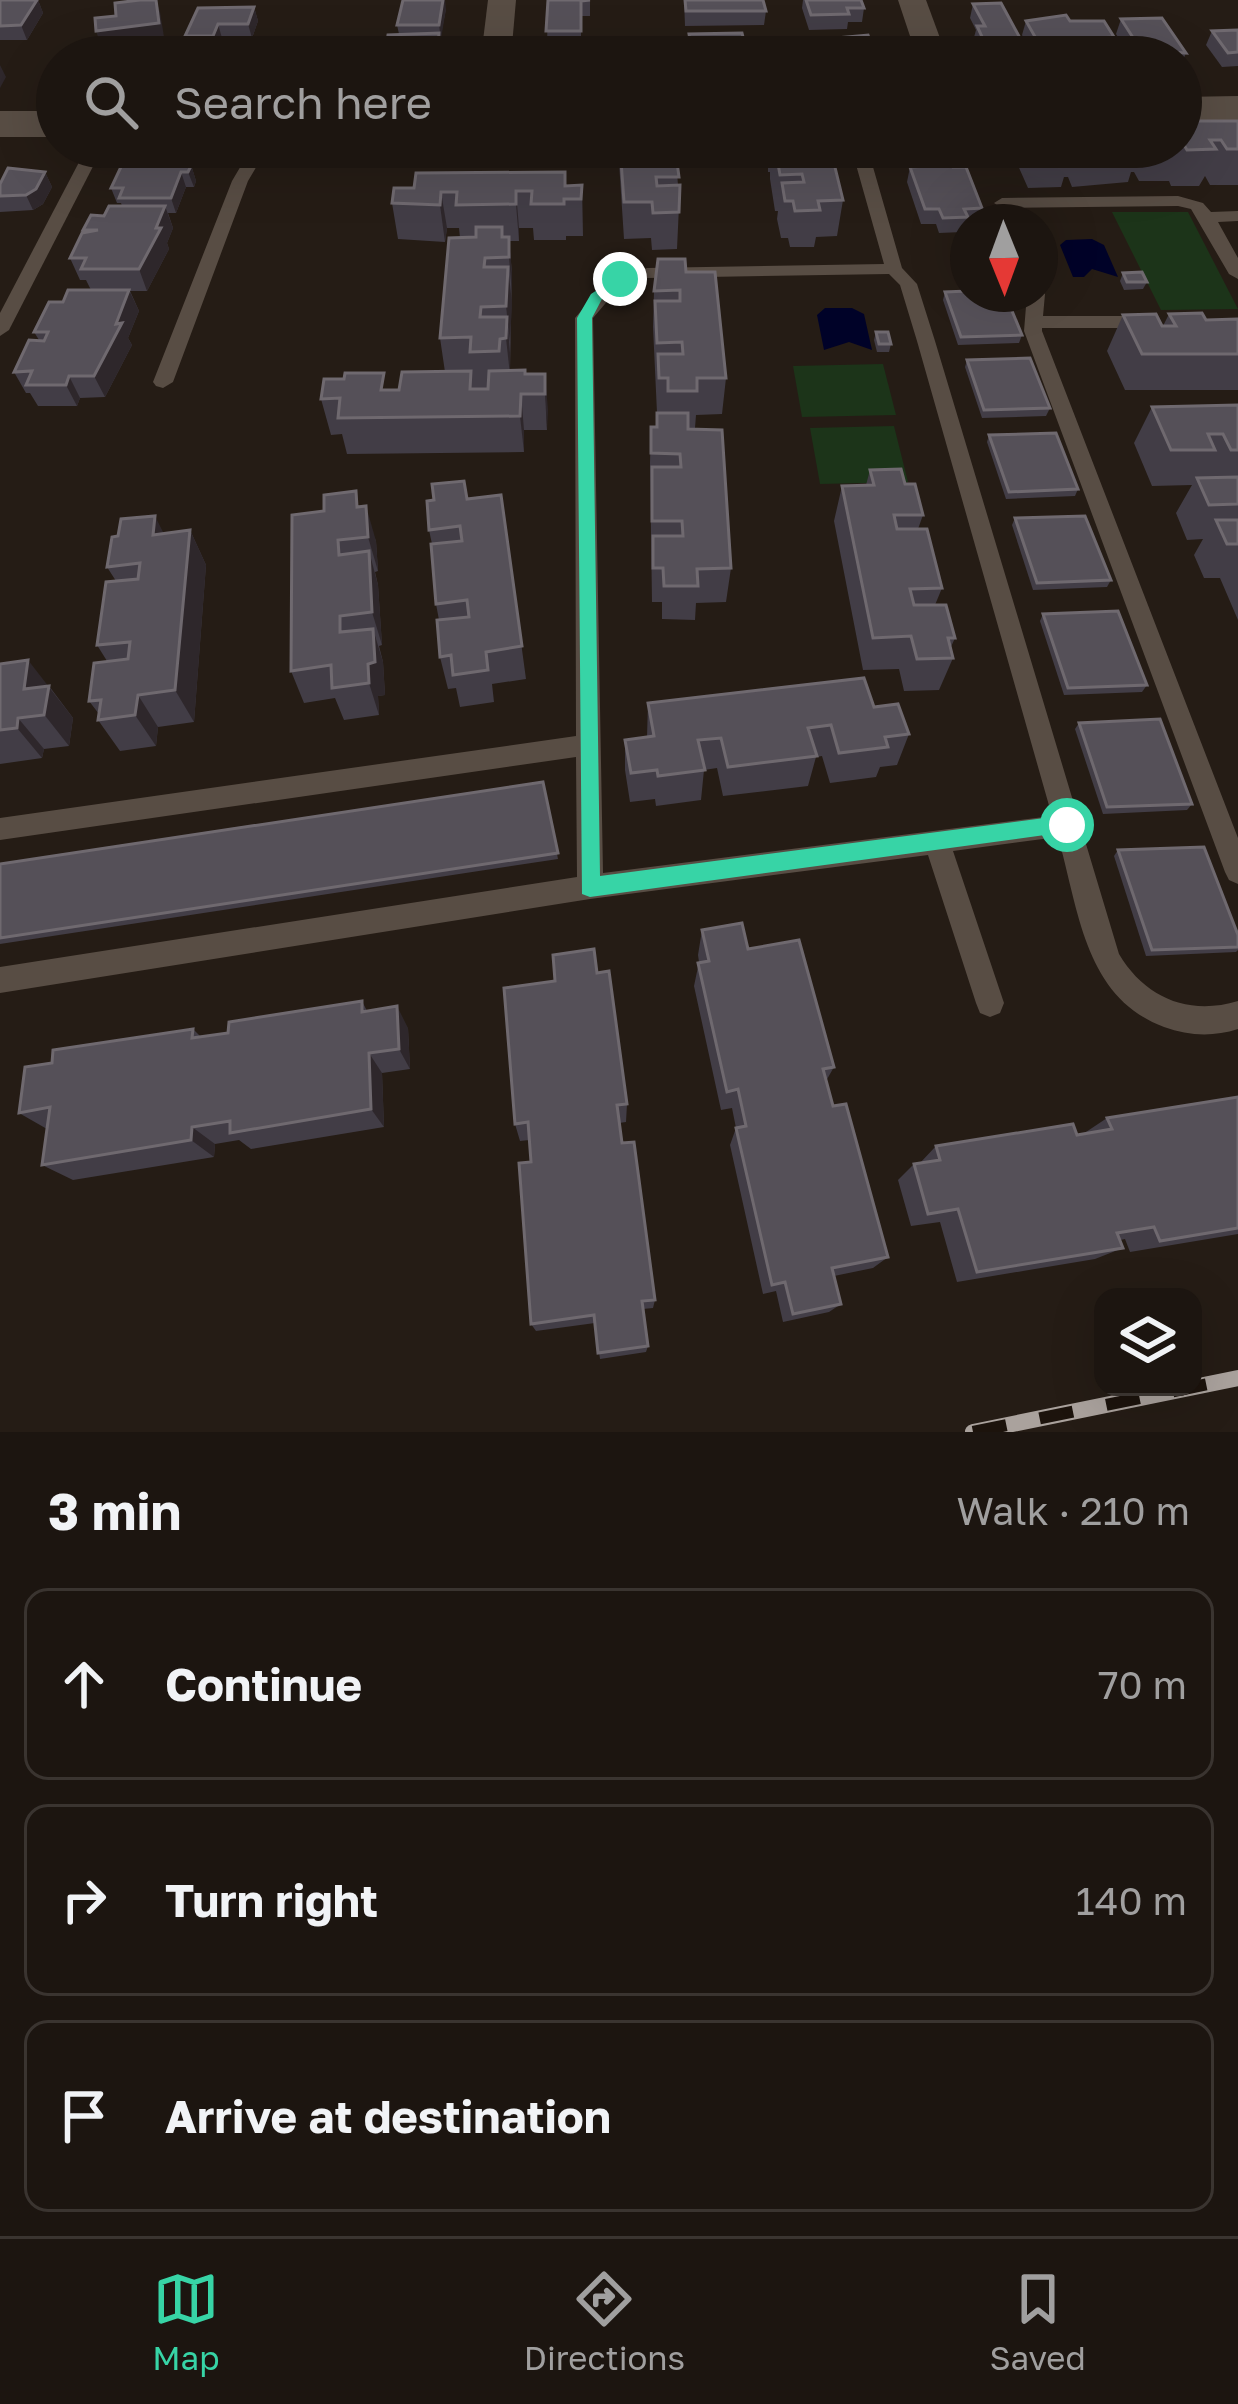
<!DOCTYPE html>
<meta charset="utf-8">
<style>
:root{--surface:#1c1510;--page:#251e19;--text:#f1f3f6;--muted:#a09f9f;--line:#3a3430;--accent:#37d4a6}
body{margin:0;font-family:"Golos Text",sans-serif;background:var(--page);color:var(--text)}
.controls{position:absolute;right:36px;bottom:36px;display:grid;overflow:hidden;border-radius:24px;box-shadow:0 12px 48px #0002}
.controls button{width:108px;height:108px;display:grid;place-items:center;padding:0;border:0;border-bottom:3px solid var(--line);background:var(--surface);color:var(--text);font:60px sans-serif}
.compass{position:absolute;left:950px;top:204px;width:108px;height:108px;border-radius:50%;background:var(--surface);box-shadow:0 12px 48px #0002;rotate:179deg}
.stop{position:absolute;width:36px;height:36px;margin:-27px;border:9px solid #37d4a6;border-radius:50%;background:#fff}
.stop.end{background:#37d4a6;border-color:#fff;box-shadow:0 3px 12px #0008}
.list{margin:0;padding:0;list-style:none}
h2{display:flex;justify-content:space-between;align-items:center;height:156px;margin:0;padding:0 48px;font-size:51px}
h2 small{font-size:39px;font-weight:400;color:var(--muted)}
.list li{display:grid;grid-template-columns:78px 1fr auto;gap:36px;align-items:center;box-sizing:border-box;height:192px;margin:0 24px 24px;padding:0 24px;border:3px solid var(--line);border-radius:24px}
.list b{display:block;font-size:45px;white-space:nowrap}
.list em{font-size:39px;font-style:normal;color:var(--muted)}
.icon{flex:none;width:66px;height:66px;fill:none;stroke:currentColor;stroke-width:2;stroke-linecap:round;stroke-linejoin:round}
.map{position:relative;flex:none;width:1238px;height:1432px;overflow:hidden}
.search{position:absolute;background:var(--surface);box-shadow:0 12px 48px #0002;left:36px;right:36px;top:36px;height:132px;display:flex;align-items:center;gap:30px;box-sizing:border-box;padding:0 42px;border-radius:66px;color:var(--muted);font-size:45px}
.sheet{height:804px;background:var(--surface)}
nav{display:flex;justify-content:space-around;align-items:center;box-sizing:border-box;height:168px;border-top:3px solid var(--line);background:var(--surface);font-size:33px;color:var(--muted)}
nav a{display:grid;justify-items:center;gap:6px}
nav .on{color:var(--accent)}
.map>svg:first-child{display:block}
</style>
<div class="map">
<svg width="1238" height="1432" viewBox="0 0 1238 1432">
<rect width="100%" height="100%" fill="#251c15"/>
<g fill="#1c3419">
<path d="M1112,212H1188L1238,309L1161,310Z"/>
<path d="M883,364L896,415L802,417L793,366Z"/>
<path d="M894,426L908,482L820,484L810,428Z"/>
</g>
<g fill="#000228">
<path d="M1092,239L1104,245L1118,277L1092,269L1084,277H1073L1060,245L1066,240Z"/>
<path d="M825,308H852L864,314L872,350L849,342L824,350L817,315Z"/>
</g>
<g fill="none" stroke-linecap="round" stroke-linejoin="round">
<g fill="#584d44" fill-rule="evenodd">
<path d="M87,147H103L9,330L0,336V313Z"/>
<path d="M252,147H268L248,181L173,382L163,388L156,386L153,382L232,181Z"/>
<path d="M851,147H867L870,157L986,156L994,161L986,166L873,167L902,268L917,284L935,341L1119,954C1145,998 1189,1016 1238,1001V1029C1213,1037 1189,1036 1164,1027C1084,997 1079,910 1058,837L953,851L1004,1003L1000,1013L990,1017L980,1013L976,1003L928,855L590,899L0,993V967L577,877L576,757L0,840V818L576,736L575,318L604,284L647,268L884,264ZM889,274L900,285L917,341L1052,816L603,873L593,318L616,291L647,278Z"/>
<path d="M1178,196L1203,203L1211,212L1238,211V221L1218,222L1238,258V279L1229,274L1191,209L1178,206L1002,208L994,203L1002,198Z"/>
<path d="M1040,290L1045,294L1043,316H1152L1161,322L1152,328H1042V331L1238,838V884L1229,880L1225,872L1024,331L1027,294H1040Z"/>
</g>
<g fill="#584d44" fill-rule="evenodd">
<path d="M488,0H516L511,57H481Z"/>
<path d="M898,0H926L947,57H917Z"/>
</g>
<g fill="#584d44" fill-rule="evenodd">
<path d="M1238,96V120L1181,121V97Z"/>
<rect x="0" y="111" width="57" height="26"/>
</g>
<defs>
<path id="rail" d="M973,1432L1238,1378"/>
</defs>
<use href="#rail" stroke="#aaa29d" stroke-width="16"/>
<use href="#rail" stroke="#1c130c" stroke-width="12" stroke-dasharray="34" stroke-linecap="butt"/>
</g>
<g fill="#423d46">
<path d="M0,0H38L43,13L27,40H0Z"/>
<path d="M548,0H590V16H581V45L547,46Z"/>
<path d="M684,0H763L766,11L764,25L685,26Z"/>
<path d="M803,0H861L864,8L862,22H848L847,29L809,30L802,8Z"/>
<path d="M973,4L1027,51L1025,57H987L986,53H979L973,41L976,30L970,18Z"/>
<path d="M254,7L258,21L252,38H222L217,50L190,51L185,36Z"/>
<path d="M446,9L440,39V57H385L399,34L397,25Z"/>
<path d="M1121,19L1186,53L1181,65V57H1131L1116,34Z"/>
<path d="M1026,21H1070L1114,37L1109,52L1033,56L1022,35Z"/>
<path d="M1238,30V66L1222,67L1206,45L1212,31Z"/>
<path d="M1181,121L1238,122V185H1210L1205,176L1199,186H1171L1169,181H1139L1134,172H1131L1128,182L1072,187L1068,177H1064L1061,187L1028,188L1016,161L1021,147H1181Z"/>
<path d="M142,147H192L196,158L192,168L196,181L194,187H186L176,213H168L173,228L167,243L169,249L147,291H130L139,311L128,338L132,345L105,397L80,398L77,406H38L30,393H26L14,372L39,340L34,332L63,302L91,290L86,280H80L70,258L84,233L83,230L122,206L121,203H117L111,188Z"/>
<path d="M618,147H675L678,185H680L677,249L652,250L651,238L624,239Z"/>
<path d="M768,147H830L843,200L837,236L816,237L814,247H790L788,238H781L777,219L778,211H775L770,179V172H768Z"/>
<path d="M923,157L953,167L982,208L978,222H968L963,232L939,233L936,224H921L907,182L910,167H920Z"/>
<path d="M45,172L52,187L43,204L33,210L0,212V184Z"/>
<path d="M582,185L583,236H566V240H534L533,228H519V241H509L512,273L510,370L526,374H545L547,430H524V452L347,454L342,434L331,435L321,399L399,390L445,372L440,338L460,238L459,228H447L445,242L398,239L392,203L394,188Z"/>
<path d="M686,272L726,378L722,414L696,415L695,428H688L731,568L726,602L696,603L695,620L662,619V602H652L650,463L651,427H656L657,413L653,327L654,291Z"/>
<path d="M1123,273L1147,282L1143,289L1124,290L1120,281Z"/>
<path d="M945,292L1022,335L1019,343L958,345L943,300Z"/>
<path d="M1169,314L1206,320L1238,319V390H1125L1107,351L1123,315L1163,326Z"/>
<path d="M876,332L891,344L889,352H877L874,340Z"/>
<path d="M967,360L1050,408L1046,416L982,418L965,367Z"/>
<path d="M1238,405V620L1220,578H1204L1194,555L1203,539L1187,540L1176,513L1192,485L1152,486L1134,443L1152,407Z"/>
<path d="M989,435L1078,489L1075,496L1006,499L987,442Z"/>
<path d="M870,470L905,484L923,515L918,529L942,588L935,605L955,638L950,649L953,658L939,690L904,691L899,669L863,670L834,521L842,486L866,485Z"/>
<path d="M501,495L526,679L492,684L494,702L460,707L456,688L448,689L440,657L439,620L436,604L432,544L429,530L467,499Z"/>
<path d="M360,507L376,541L378,571L375,572L378,585L382,645L379,646L383,662L385,695L378,696L379,715L344,720L335,698L304,703L291,671L292,515Z"/>
<path d="M1015,518L1111,580L1107,587L1033,590L1012,525Z"/>
<path d="M190,530L206,565L194,722L158,727L156,746L120,751L98,720L99,714L89,701L107,661L97,645L116,581L107,567L164,533Z"/>
<path d="M1043,614L1147,685L1142,692L1064,695L1040,621Z"/>
<path d="M0,664L49,686L73,718L69,746L44,749L42,758L0,764Z"/>
<path d="M648,703L874,707L909,734L897,765L880,767L876,777L830,783L822,756L816,757L808,786L723,796L717,768L704,770L701,800L656,806L655,799L630,802L625,770V740L647,737Z"/>
<path d="M1079,723L1192,804L1187,810L1103,814L1075,729Z"/>
<path d="M543,782L558,859L0,944V864Z"/>
<path d="M1118,850L1238,935V950L1236,952L1146,956L1114,856Z"/>
<path d="M702,930L748,949L834,1067L826,1081L833,1106L888,1257L873,1268L834,1276L841,1304L829,1312L783,1322L776,1291L763,1294L730,1145L736,1128L732,1108L721,1110L694,986L699,962L698,955Z"/>
<path d="M597,973L627,1104L626,1122L619,1123L622,1143L655,1300L653,1308L643,1309L648,1346L646,1352L600,1359L595,1323L536,1331L531,1324V1162L529,1140L520,1141L515,1124L555,981Z"/>
<path d="M362,1001L367,1011L408,1028L410,1069L382,1073L384,1127L251,1149L239,1140L215,1144L214,1157L73,1180L42,1165L47,1129L19,1113L52,1063L193,1029L201,1037L228,1033Z"/>
<path d="M1238,1097V1234L1130,1252L1125,1239L1120,1240L1123,1248L1095,1259L957,1282L940,1222L911,1226L898,1180L914,1164L920,1163L936,1146L1077,1135L1083,1134L1107,1118Z"/>
</g>
<g fill="#2e272b">
<path d="M38,0L43,13L27,40L21,25Z"/>
<path d="M156,0L160,12L164,37L101,46L96,31Z"/>
<path d="M443,0H445L446,9L441,39L439,25Z"/>
<path d="M254,7L258,21L252,38L248,24Z"/>
<path d="M218,24L222,38L217,50L213,36Z"/>
<path d="M149,43L154,57H144Z"/>
<path d="M0,65L6,77L0,88Z"/>
<path d="M189,147H192L196,158L192,168L196,181L194,187L188,172L182,165Z"/>
<path d="M45,172L52,187L43,204L33,210L26,195Z"/>
<path d="M181,172L186,187L176,213L171,198Z"/>
<path d="M516,191L519,228V241L516,204Z"/>
<path d="M441,192L447,228L445,242L440,205Z"/>
<path d="M165,206L173,228L167,243L169,249L147,291L139,269Z"/>
<path d="M509,237L512,273V294L509,257Z"/>
<path d="M508,267L512,303L510,342L506,306Z"/>
<path d="M129,290L139,311L128,338L132,345L105,397L94,376Z"/>
<path d="M507,317L510,353V375L506,338Z"/>
<path d="M545,374L548,410L547,430L545,394Z"/>
<path d="M69,376L80,398L77,406L66,385Z"/>
<path d="M521,394L524,430V452L520,416Z"/>
<path d="M366,506L376,541L378,571L368,537Z"/>
<path d="M155,516L172,550L153,535Z"/>
<path d="M190,530L206,565L194,722L175,690Z"/>
<path d="M369,551L378,585L382,645L372,612Z"/>
<path d="M373,629L383,662L385,695L378,696L379,715L369,683L368,664Z"/>
<path d="M28,660L73,718L69,746L24,689Z"/>
<path d="M138,695L158,727L156,746L135,715Z"/>
<path d="M18,718L44,749L42,758L17,728Z"/>
<path d="M397,1006L408,1028L410,1069L399,1049Z"/>
<path d="M369,1053L382,1073L384,1127L371,1109Z"/>
<path d="M192,1127L215,1144L214,1157L191,1140Z"/>
</g>
<g fill="#555058" stroke="#6f696f" stroke-width="3">
<path d="M0,0H37L21,25L0,26Z"/>
<path d="M140,0H156L159,23L96,31L95,18L116,16L115,3Z"/>
<path d="M403,0H443L439,25H397Z"/>
<path d="M548,0H590L581,1V31H546Z"/>
<path d="M685,0H763L766,11H686Z"/>
<path d="M806,0H861L864,8H847L849,14L811,15Z"/>
<path d="M1001,3L1027,51L993,46L989,39H983L977,26H985L973,4Z"/>
<path d="M254,7L248,24H218L213,36H185L198,8Z"/>
<path d="M1066,15L1070,21H1104L1114,37L1038,42L1026,21Z"/>
<path d="M1162,18L1186,53L1141,50L1121,19Z"/>
<path d="M1238,30V52L1228,53L1212,31Z"/>
<path d="M439,33L438,48H428L427,57H385L388,35Z"/>
<path d="M742,33L748,57H693L689,34Z"/>
<path d="M868,35L871,44H879L883,57H793L790,42Z"/>
<path d="M348,39L345,57H264L268,41Z"/>
<path d="M149,43L144,57L87,56L92,44Z"/>
<path d="M650,51L651,57H577V52Z"/>
<path d="M1181,121H1238V149H1227L1221,140H1210L1216,149L1187,150L1184,145H1181Z"/>
<path d="M142,147H189L182,165L191,166L188,172H181L171,198H119L123,188H111L128,152H140Z"/>
<path d="M620,147H675L679,177H656L657,186L680,185L679,212L653,213L652,202H624Z"/>
<path d="M775,147H830L843,200L818,201L820,210L795,211L793,201H785L782,183L804,182L802,174L780,175Z"/>
<path d="M1037,147H1071L1073,151L1040,152Z"/>
<path d="M1083,147H1127L1085,151Z"/>
<path d="M949,156L953,167H966L982,208L964,209L968,217L943,218L939,209H925L910,167L926,166L923,157Z"/>
<path d="M8,168L45,172L36,189L26,195L0,196V184Z"/>
<path d="M565,172V186L582,185L581,199H564V204H531L532,191H516V204L456,205L457,192H441L440,205L392,203L394,188H414L416,173Z"/>
<path d="M109,206H165L156,228H161L139,269H81L86,258H70L82,233L98,230H83L91,215L104,216Z"/>
<path d="M476,227H502V237H509V257L485,258L484,267H508L506,306L481,307L480,317H507L506,338L500,339L499,351L470,352L471,337L440,338L449,238L476,237Z"/>
<path d="M658,259H685L686,272H715L726,378H697V391H668V378H659L658,354H683L682,342L657,343L655,301H680V290L654,291Z"/>
<path d="M1142,272L1147,282H1127L1123,273Z"/>
<path d="M68,290H129L116,324L122,323L94,376H69L66,385H26L32,371L14,372L29,340L44,341L48,332H34L49,302H63Z"/>
<path d="M968,291V294H1005L1022,335L961,337L945,292Z"/>
<path d="M1202,313L1206,320L1238,319V354H1142L1123,315L1156,314L1162,326H1176L1169,314Z"/>
<path d="M876,332H888L891,344H879Z"/>
<path d="M1030,358L1050,408L984,410L967,360Z"/>
<path d="M525,370V374H545V394H521L520,416L338,418L340,398L321,399L324,379H344L345,373H384L381,390H399L402,372L471,371L470,389H488L489,371Z"/>
<path d="M1238,405V450H1231L1223,434H1208L1215,450H1171L1152,407Z"/>
<path d="M657,413H688V429L722,430L731,568L697,569L698,586H664L663,568H653V536H683L682,521H652V467H681L680,454L651,453V427H657Z"/>
<path d="M1056,433L1078,489L1009,492L989,435Z"/>
<path d="M901,469L905,484H915L923,515H894L897,529H927L942,588L910,589L914,605H946L955,638H948L953,658L917,659L911,636L873,638L842,486L874,485L870,470Z"/>
<path d="M1238,477V504L1209,505L1197,478Z"/>
<path d="M464,481L467,499L501,495L522,646L486,652L488,670L453,675L451,655L440,657L437,620L469,617L467,600L436,604L431,544L462,541L460,526L429,530L427,501L434,500L432,484Z"/>
<path d="M356,491L357,507L366,506L368,537L338,540L339,555L369,551L372,612L340,616V632L373,629L375,662L368,664L369,683L332,688L331,665L291,671L292,515L324,511V495Z"/>
<path d="M155,516L153,535L190,530L175,690L138,695L135,715L98,720L101,700L89,701L94,663L128,659L130,642L97,645L106,582L138,579L140,563L107,567L112,537L118,536L121,519Z"/>
<path d="M1085,516L1111,580L1037,583L1015,518Z"/>
<path d="M1216,520H1238V544H1227Z"/>
<path d="M1118,611L1147,685L1068,688L1043,614Z"/>
<path d="M28,660L24,689L49,686L44,715L18,718L17,728L0,730V664Z"/>
<path d="M864,678L874,707L898,704L909,734L885,737L888,747L839,753L831,725L808,728L817,756L728,767L721,738L698,740L705,770L658,776L657,770L631,773L625,740L654,736L648,703Z"/>
<path d="M1160,719L1192,804L1107,807L1079,723Z"/>
<path d="M543,782L558,853L0,938V864Z"/>
<path d="M1204,847L1238,935V947L1152,950L1118,850Z"/>
<path d="M742,923L748,949L799,940L834,1067L823,1069L833,1106L846,1104L888,1257L832,1268L841,1304L793,1314L785,1282L772,1285L736,1128L746,1126L738,1089L727,1092L698,963L709,961L702,930Z"/>
<path d="M594,949L597,973L609,971L627,1104L617,1105L622,1143L634,1142L655,1300L642,1301L648,1346L598,1353L594,1315L531,1324L519,1163L531,1162L528,1122L515,1124L504,988L555,981L553,955Z"/>
<path d="M362,1001V1012L397,1006L399,1049L369,1053L371,1109L230,1133V1121L192,1127L191,1140L42,1165L50,1107L19,1113L25,1067L52,1063L53,1050L193,1029L192,1038L228,1033L229,1022Z"/>
<path d="M1238,1097V1228L1160,1241L1154,1227L1117,1233L1123,1248L977,1272L958,1209L928,1214L914,1164L940,1160L936,1146L1073,1124L1077,1135L1112,1129L1107,1118Z"/>
</g>
<path fill="#37d4a6" d="M620,275L627,279L602,299L592,318L600,876L1067,815L1078,825L1074,831L590,897L582,894L577,318L591,294Z"/>
</svg>
<div class="controls">
<button><svg class="icon" aria-label="layers" viewBox="0 0 24 24"><path d="M12 4l9 5-9 5-9-5zM3 14l9 5 9-5"/></svg></button>
</div>
<svg class="compass" viewBox="-18 -18 36 36"><path d="M0-13l5 13h-10z" fill="#e53935"/><path d="M0 13l5-13h-10z" fill="#a09f9f"/></svg>
<div class="stop" style="left:1067px;top:825px"></div>
<div class="stop end" style="left:620px;top:279px"></div>
<div class="search"><svg class="icon" aria-label="search" viewBox="0 0 24 24"><circle cx="10" cy="10" r="6"/><path d="M15 15l6 6"/></svg>Search here</div>
</div>
<section class="sheet">
<h2>3 min<small>Walk · 210 m</small></h2>
<ul class="list">
<li><svg class="icon" aria-label="ahead" viewBox="0 0 24 24"><path d="M12 20V5M6 11l6-6 6 6"/></svg><div><b>Continue</b></div><em>70 m</em></li>
<li><svg class="icon" aria-label="right" viewBox="0 0 24 24"><path d="M7 20v-9h11M14 6l5 5-5 5"/></svg><div><b>Turn right</b></div><em>140 m</em></li>
<li><svg class="icon" aria-label="arrive" viewBox="0 0 24 24"><path d="M6 21V4h12l-3 4 3 4H6"/></svg><div><b>Arrive at destination</b></div></li>
</ul>
</section>
<nav>
<a class="on"><svg class="icon" aria-label="map" viewBox="0 0 24 24"><path d="M3 6l6-2 6 2 6-2v14l-6 2-6-2-6 2zM9 4v14M15 6v14"/></svg>Map</a>
<a><svg class="icon" aria-label="directions" viewBox="0 0 24 24"><path d="M12 3l9 9-9 9-9-9zM9 14v-3h6M13 9l2 2-2 2"/></svg>Directions</a>
<a><svg class="icon" aria-label="saved" viewBox="0 0 24 24"><path d="M7 4h10v16l-5-4-5 4z"/></svg>Saved</a>
</nav>
